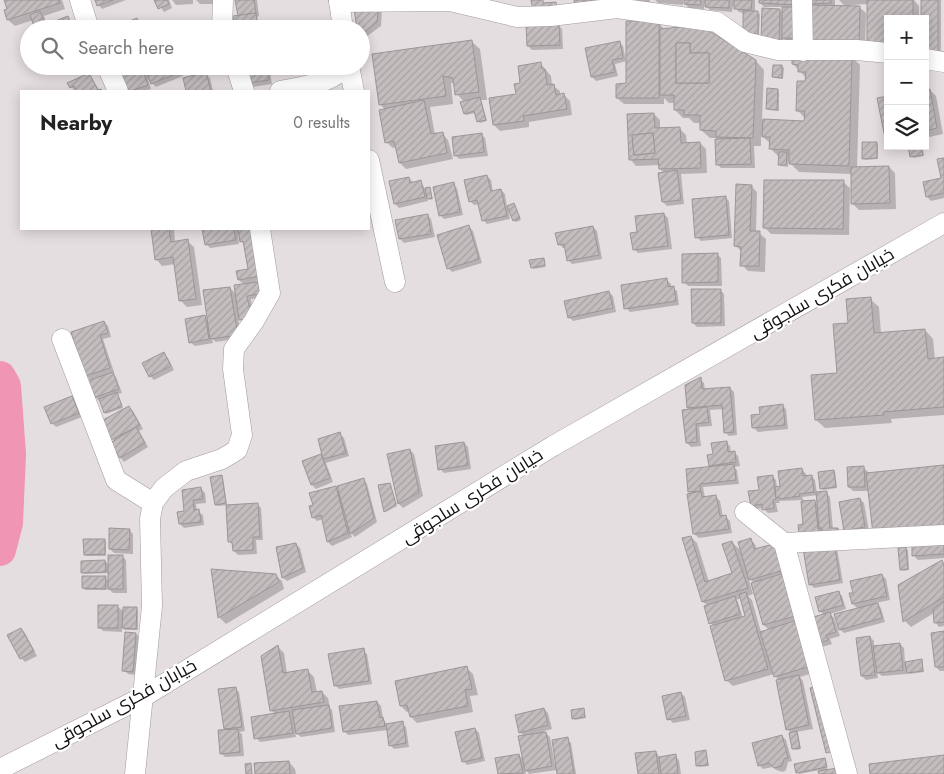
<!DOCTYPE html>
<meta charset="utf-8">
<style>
:root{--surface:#fff;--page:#f6f6f6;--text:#222;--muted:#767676;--line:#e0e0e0}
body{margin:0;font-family:Jost,Cairo,sans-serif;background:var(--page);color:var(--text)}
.controls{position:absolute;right:15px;top:15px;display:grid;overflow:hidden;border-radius:0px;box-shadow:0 2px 12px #0003}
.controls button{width:45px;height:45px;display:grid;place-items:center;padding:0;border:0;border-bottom:1px solid var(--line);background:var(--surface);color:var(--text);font:25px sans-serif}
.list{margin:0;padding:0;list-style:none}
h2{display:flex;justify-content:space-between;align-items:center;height:65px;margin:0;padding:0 20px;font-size:21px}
h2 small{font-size:16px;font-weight:400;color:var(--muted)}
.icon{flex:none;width:28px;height:28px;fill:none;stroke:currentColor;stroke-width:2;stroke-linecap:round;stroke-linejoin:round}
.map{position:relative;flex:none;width:944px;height:774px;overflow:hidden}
.search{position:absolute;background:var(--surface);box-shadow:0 2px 12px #0003;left:20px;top:20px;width:350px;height:55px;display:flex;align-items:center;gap:12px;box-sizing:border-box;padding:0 18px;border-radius:28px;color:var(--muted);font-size:19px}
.panel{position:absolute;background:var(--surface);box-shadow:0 2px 12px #0003;left:20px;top:90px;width:350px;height:140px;border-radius:0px}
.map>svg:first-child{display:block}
</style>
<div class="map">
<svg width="944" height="774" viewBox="0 0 944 774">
<defs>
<pattern id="building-hatch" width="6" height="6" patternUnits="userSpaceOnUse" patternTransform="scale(1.25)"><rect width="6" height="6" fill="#c3bdbe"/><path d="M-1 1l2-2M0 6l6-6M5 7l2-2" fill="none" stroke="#a6a1a2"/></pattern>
</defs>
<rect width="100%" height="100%" fill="#e5dee0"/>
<g fill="#0003" fill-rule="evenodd">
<path d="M5,0H62L65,9L44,16L47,25L68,18L72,22L74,29H36L33,20L15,26L8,20L5,11L9,10Z"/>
<path d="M94,0H126L102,9Z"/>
<path d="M156,0H169L172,8L164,12Z"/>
<path d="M172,0H193V4L176,5Z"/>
<path d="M196,0H223V4H200Z"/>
<path d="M236,0H257L259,16L257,17L258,23L237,26L236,24L239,17Z"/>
<path d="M620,0H650V5Z"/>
<path d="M655,0H683V5L658,3Z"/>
<path d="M686,0H755V12L760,14L759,35L745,34L744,13L739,12L733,6L732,12L710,10L704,4V9L689,8L685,4Z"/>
<path d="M760,0H801L800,42L787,41L783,38V45H766L780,10L783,14L784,7H764L760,3Z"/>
<path d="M810,0H835V6L846,7L839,0H914L919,6V19H888L868,4L850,5V7H859L866,13L865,53L810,4Z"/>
<path d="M922,0H941V57H927L925,19Z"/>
<path d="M382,9L381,26L362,40L361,29L356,10Z"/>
<path d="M658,22L664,29L756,61L764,70L762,121L805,122L806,119L798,111L807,79L793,64L852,57L860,65L857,168L889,167L895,173L896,209L859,210L853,204L852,174L799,172L788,161V167L781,166L779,165L780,158L771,149V144L761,135V146H754L755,168H721L717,164V138H710L701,130V123H694L689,118H683L675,110V103H669L664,98V104H624L617,98L628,85L627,61L615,64L618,76L596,81L592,77L619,42L623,46L626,61Z"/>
<path d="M558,25L562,29L563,49L532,50L528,46Z"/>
<path d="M471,41L480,49L487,100H481L487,121L480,123L476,113L466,115L465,113V103L457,94L455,84L451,83L453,104L430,107L435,135L442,133L448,140L453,159L406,169L400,163L396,147L393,148L386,142L385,110L381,105Z"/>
<path d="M540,63L551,76L552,85L560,91V95H564L570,101L572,115L529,122V127L500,131L494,125L517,95L522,85Z"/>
<path d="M123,66H144L146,68L145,66H179L183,76L156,87L148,79L151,89L144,91H124Z"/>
<path d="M245,66H269L272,84L252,87Z"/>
<path d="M782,66L784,68L783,79L775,78L774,76Z"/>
<path d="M206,74L210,78L213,91H187L184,79Z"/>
<path d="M89,75L100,91H102H79L78,90L75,91L71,87Z"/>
<path d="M778,90L779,92V111L769,110L767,109Z"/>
<path d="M930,90L936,96L943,134L925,138V91Z"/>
<path d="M654,114L660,120V129H680L686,135L687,144L700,143L706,149L707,173L681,174L684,204L667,206L663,202L664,173L660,169V165L636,166L630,159Z"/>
<path d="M481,134L485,138L488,156L459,159L455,155Z"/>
<path d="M876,143L878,145V159L865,160L864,158Z"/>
<path d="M909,146H922L924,156L913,158Z"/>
<path d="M944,159V198L931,201L927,197L943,179Z"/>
<path d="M487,176L491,180L493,192L501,190L505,194L507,207L513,204L521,220L516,222L514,220L508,207L510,219L487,224L483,220L480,204L474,205L470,201L466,181Z"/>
<path d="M409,178L413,182H421L425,189L429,188L433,199L430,200L427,197L428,201L399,208L395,204Z"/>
<path d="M843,182L850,188L849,235L771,234L765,228Z"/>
<path d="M453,184L457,188L463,215L444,219L440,215Z"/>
<path d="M751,186L757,192L756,232L759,233L766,239L765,272L748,271L742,265V252L736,246Z"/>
<path d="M725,197L729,201L732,238L701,241L697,237Z"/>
<path d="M664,214L668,218L672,249L638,253L634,249L638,234Z"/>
<path d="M427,215L431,219L435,237L404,243L400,239L397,221Z"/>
<path d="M469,227L473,231L482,263L452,272L448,268Z"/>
<path d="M593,227L597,231L602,259L572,264L568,260L566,248H563L559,244Z"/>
<path d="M152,229H174L175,242L187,241L194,247L202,305L187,307L181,301L176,264L162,266L156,259Z"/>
<path d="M202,229H255L264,280L256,281L262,287L263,298L251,299L252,307L244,323L238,317L241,338L216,342L212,339L213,343L195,346L190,342L204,316L209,321L230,288L237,295L244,285L239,280L250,270L245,245L241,241L240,233L238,234L239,244L210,248L206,244Z"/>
<path d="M717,254L721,258L722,286H688L684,282Z"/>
<path d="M543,259L546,267L533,269L532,267Z"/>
<path d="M667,280L671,284V287L677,291L679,305L630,312L626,308Z"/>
<path d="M720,290L724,294L725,326L697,327L693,323Z"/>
<path d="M609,292L613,296L616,312L573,321L569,317Z"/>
<path d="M870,299L879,307L881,334L925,330L933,339L935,359H944V415L891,419L892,423L825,428L816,420L839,374L850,324Z"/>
<path d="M104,322L108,326L111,337L103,339L114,372L112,373L116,377L122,393L117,394L123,408L106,414L100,400L99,401L95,397L91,381L86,375Z"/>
<path d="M164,354L168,358L174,370L154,380L150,376Z"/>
<path d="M700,379L704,383L705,390L730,388L734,392L737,435L729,436L725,432L723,409L710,410L712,426L699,427L701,446L691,447L687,443L691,410L688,408Z"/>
<path d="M72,397L76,401L82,417L56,427L52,423Z"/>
<path d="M782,405L786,409L788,429L758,432L754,428L761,415Z"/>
<path d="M129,407L133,411L143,429L139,431L148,447L124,462L121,458L115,442L103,421Z"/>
<path d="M340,434L344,438L349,456L326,463L333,482L316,489L312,485L304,462L323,454Z"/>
<path d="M726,442L730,446L731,453L734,452L738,456L740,466L734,467L737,470L739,484L703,487L705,498L716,497L720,501L723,517H726L730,521L732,533L699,538L694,534L692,494L689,491L710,468L709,456L714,455Z"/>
<path d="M464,443L468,447L471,469L444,473L440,469Z"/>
<path d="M410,450L414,454L423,496L403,508L399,504L388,455Z"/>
<path d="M944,466L870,491H853L849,487L864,468L868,472V474Z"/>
<path d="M802,469L806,474V477L811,476L815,480L817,494L826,493L830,497L833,529H838L842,533L824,537L804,525L802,500L779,501L780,503H776L778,512L768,513L763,508L756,509L752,505L772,476L776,480L777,488L781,487ZM818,495L819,506L814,501L804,502L802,497Z"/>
<path d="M833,471L835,472L837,488L823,490L821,488Z"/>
<path d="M221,477L223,478L227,505L218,506L216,505Z"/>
<path d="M363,480L367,484L377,522L355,537L350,532L352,537L332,546L328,542L323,519L317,521L313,517L335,487L340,492Z"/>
<path d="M390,484L397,506L386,512L385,511Z"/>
<path d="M201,489L205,493L206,503L196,504L197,511L203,515L204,525L184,528L180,524L186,512L183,491Z"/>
<path d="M860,499L864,503L869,531L849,534Z"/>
<path d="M257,504L261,508L263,540H256L257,554L238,555L234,551V546L229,541L227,505Z"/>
<path d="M129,530L133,534V554L114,553L110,549Z"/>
<path d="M691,537L697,543L709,582L733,574L732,542L742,552L751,540L755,544L757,550L777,544L816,672L800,677L803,681L813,729L796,732L798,734L801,749L795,750L793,749L792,734L787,729L779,681L774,674L733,686L726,680L714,626L710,623L708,606L703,602L684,539ZM748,577L754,583L752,584L764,625L769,630L761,632L752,600L748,596L753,594ZM741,598L746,617L743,618L738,602L736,600Z"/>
<path d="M104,540L106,542V556H86L85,554Z"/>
<path d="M296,544L300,548L306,572L287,581L283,578L277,548Z"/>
<path d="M944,544V558L918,560L914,556Z"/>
<path d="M837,548L843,583L814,588L810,584Z"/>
<path d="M906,549L908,550L909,570L903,571L901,569Z"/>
<path d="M122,556L126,560L127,593H113L107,587V590H85L83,588L105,577L109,581V573L84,574L82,572L105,561L109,565Z"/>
<path d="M942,562L944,563V626L939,627L935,622L934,613L911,627L905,621L899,586Z"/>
<path d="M213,571L275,575L282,581L284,589L226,624L220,618Z"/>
<path d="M882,575L886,579L890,600L876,603L881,608L885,622L844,633L838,628L858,609L853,604L854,594Z"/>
<path d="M838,592L842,596L846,609L830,614L834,618L840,636L830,639L832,644L822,647L809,620L824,615L820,611Z"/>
<path d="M118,607L124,612L137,609L138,610V630H125L122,627V632L103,631L99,627Z"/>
<path d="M21,629L25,633L37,656L25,662L21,658Z"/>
<path d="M944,633V671H940L936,667Z"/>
<path d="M136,634L140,638L137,675L128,674L124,670Z"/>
<path d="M870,637L874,641V647L900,644L904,648L905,663L921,661L924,672L909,674L907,671V674L882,676L877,672L878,678L866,680L862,676Z"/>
<path d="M278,647L284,653L287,674L308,671L314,677L317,693L322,692L328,698L330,708L332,710L335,732L301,737L295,732L296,737L260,742L256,738L275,714L271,710Z"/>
<path d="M363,650L367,654L372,684L339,689L335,685Z"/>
<path d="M467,668L473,674L478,695L470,696L473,712L417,723L411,717L410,712H407L401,706L396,682Z"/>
<path d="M235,688L239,692L245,731L239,732L242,734L244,756L225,757L221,753L225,731L219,690Z"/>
<path d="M681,693L685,697L690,720L673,723L669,719Z"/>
<path d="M377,702L381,706L383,718L387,725L402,723L406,727L409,747L394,749L390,745L388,730L348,735L344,731Z"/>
<path d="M544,709L548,713L552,729L544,731L550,737L555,765H557L567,739L571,743L576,774H559L557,770L529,774L525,769L526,774H499L497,759L519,755L524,760L525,737L520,732Z"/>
<path d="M584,710L586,718L575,720L573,718Z"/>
<path d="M475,729L479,733L485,761L467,765L463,761Z"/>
<path d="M782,736L786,740L792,761L788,762L786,770L783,772L776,770L773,767L763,769L759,765Z"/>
<path d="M656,752L660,758L675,756L679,760L681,774H639Z"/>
<path d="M706,752L709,766L699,767L698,765Z"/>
<path d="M824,759L828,771L820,774V770L799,774L798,773Z"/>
<path d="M289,762L295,769L296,774H256Z"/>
</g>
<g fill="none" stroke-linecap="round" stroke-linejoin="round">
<path stroke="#f095b4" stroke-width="32" d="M0,377L5,386L10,454L7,523L0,550"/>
</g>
<g fill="url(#building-hatch)" stroke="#9c9697" fill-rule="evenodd">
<path d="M4,0H59L60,3L7,20L4,10L7,9Z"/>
<path d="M95,0H113L97,6Z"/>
<path d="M154,0H167L169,4L158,9Z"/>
<path d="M235,0H254L256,13L238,16Z"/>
<path d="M531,0H543V3L556,2L557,8L533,11Z"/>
<path d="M574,0H595L596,8L576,11Z"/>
<path d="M684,0H701L700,5L684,4Z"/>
<path d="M705,0H729V8L705,7Z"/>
<path d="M734,0H752L751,10L734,9Z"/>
<path d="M759,0H797V5L759,3Z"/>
<path d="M809,0H831V3L809,4Z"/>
<path d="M867,0H913V19H888V50H867Z"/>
<path d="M921,0H938V54H925V19H921Z"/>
<path d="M379,4L377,22L361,35V29H357L354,9Z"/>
<path d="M809,5L860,6L859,47L808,46Z"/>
<rect x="782" y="7" width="15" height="31"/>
<path d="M762,8L780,9L779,42L761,41Z"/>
<path d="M40,11L45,25L68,16L73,29H35L30,15Z"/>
<path d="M743,11H758V34L743,33Z"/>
<path d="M256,13L257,21L234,25L233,16Z"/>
<path d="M137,18L142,29H111Z"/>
<path d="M626,21H659V98H616V84L626,83Z"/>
<path d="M275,22L276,29H242V27Z"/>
<path d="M559,24L560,45L527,46L526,25Z"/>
<path d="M700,25L756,60L753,138L716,137V131L700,130V115H684V110H674V95H660V29ZM676,43H690V53H709V83H676Z"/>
<path d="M472,40L479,92L455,95L453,78L443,76L446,96L379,105L372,54Z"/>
<path d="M620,41L623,58L612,60L615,72L591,77L585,48Z"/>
<path d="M676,43H690V53H709V83H676Z"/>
<path d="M792,54L852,56L849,166L789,164V150L769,149L770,137H762L763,119L804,121L805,111H796L797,81H805L806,72H798V65L792,64Z"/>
<path d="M541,62L542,69H545L547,85L554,84L556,95L564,93L567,109L523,116L524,121L493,125L489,98L516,94L514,84L520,83L518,66Z"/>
<path d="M773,65H782V78L772,77Z"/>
<path d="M120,66H141L148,85L131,91H123L114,68Z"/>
<path d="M144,66H178L180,72L151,84Z"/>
<path d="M244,66H266L269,80L247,83Z"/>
<path d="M314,66H344L316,73Z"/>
<path d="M206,72L211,91H186L183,78Z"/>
<path d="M89,73L98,90L101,89L102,91H77L74,86L70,88L67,83Z"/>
<path d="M767,88L778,89L777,110L766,109Z"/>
<path d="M930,89L937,128L925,131V90Z"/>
<path d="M888,96V138H885L877,98Z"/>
<path d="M480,97L486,120L477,122L474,111L464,114L460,102Z"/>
<path d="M424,100L431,134L443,132L447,153L399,163L394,141L385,143L379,110Z"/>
<path d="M654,113L655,128L680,127L681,143L700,142L701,168L659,169L658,159L629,160L627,114ZM653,133L655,153L634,155L632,135Z"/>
<path d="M482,133L484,152L454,156L452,137Z"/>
<path d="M653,133L655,153L634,155L632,135Z"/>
<path d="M750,138L751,164L716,165L715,139Z"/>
<path d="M862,142H877V158L862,159Z"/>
<path d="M908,146H921L923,155L910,157Z"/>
<path d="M779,152H787L786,165H778Z"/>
<path d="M944,158V193L926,197L923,182L941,178L937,159Z"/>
<path d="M889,166L890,203L851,204V167Z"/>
<path d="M677,170L681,200L662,202L658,173Z"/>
<path d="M487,175L491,191L501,189L507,216L482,221L477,200L469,202L464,180Z"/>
<path d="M409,177L410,183L421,180L425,197L394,204L389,181Z"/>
<path d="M764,180H844L843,229L763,228Z"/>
<path d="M454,182L460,212L439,216L433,187Z"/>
<path d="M736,184L752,185L750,231H760L759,266H740L741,247L734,246Z"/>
<path d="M430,187L432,198L427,199L425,188Z"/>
<path d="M726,196L729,235L695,238L692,199Z"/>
<path d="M514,203L520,218L513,221L507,206Z"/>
<path d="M664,213L668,246L633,250L630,233L637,232L635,216Z"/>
<path d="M428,214L431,234L399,239L395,220Z"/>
<path d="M469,225L479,259L447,269L437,235Z"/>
<path d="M593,226L599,255L567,261L564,244L558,245L555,233Z"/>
<path d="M151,229H169L171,242L188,239L196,299L179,301L173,257L155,260Z"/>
<path d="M202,229H234L236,240L205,245Z"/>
<path d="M238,229H252L261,276L238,280L236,271L248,269L243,241L240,242Z"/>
<path d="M718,253V282L682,283V254Z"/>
<path d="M544,258L545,265L531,268L529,260Z"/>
<path d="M667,278L668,287L674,286L676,301L624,309L621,285Z"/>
<path d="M258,282L260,294L247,296L249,306L257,305L252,318L239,320L234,285Z"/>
<path d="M230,287L238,335L210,339L203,290Z"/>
<path d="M691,289H721V323H692Z"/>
<path d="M609,291L613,308L568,318L564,301Z"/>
<path d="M871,297L874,333L925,329L928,359L944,357V407L883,412L884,415L815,420L811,375L837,373L833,324L848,323L846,299Z"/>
<path d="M205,315L209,339L189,343L185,319Z"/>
<path d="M104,321L108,333L100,335L110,368L85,376L71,332Z"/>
<path d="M164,352L171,366L149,377L142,363Z"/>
<path d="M113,372L119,389L93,398L87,381Z"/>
<path d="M701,377L702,389L730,387L734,432L724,433L722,405L687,408L685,385Z"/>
<path d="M117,392L122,406L104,413L99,399Z"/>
<path d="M72,396L79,413L51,424L44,407Z"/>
<path d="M783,404L785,425L752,428L751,415L760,414L759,407Z"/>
<path d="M129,406L140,425L111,440L101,421Z"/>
<path d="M707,407L709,422L696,424L697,442L686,443L682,410Z"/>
<path d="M136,427L145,443L120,458L110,443Z"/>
<path d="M340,432L346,453L323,459L318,439Z"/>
<path d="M727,441L728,452L735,451L736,462L709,466L707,455L713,454L711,443Z"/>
<path d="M464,442L468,465L438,470L435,446Z"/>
<path d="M410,449L419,492L398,504L387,454Z"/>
<path d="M321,454L330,478L311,485L302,461Z"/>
<path d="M734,464L736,480L700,484V491L688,492L686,469Z"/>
<path d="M944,465V527L873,534L866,473Z"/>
<path d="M864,466L865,487H848L847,467Z"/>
<path d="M802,468L803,476L812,475L814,492L799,494L800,496L780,499L779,497L776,498L775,487L780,486L778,471Z"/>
<path d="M834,470L836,487L820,489L818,472Z"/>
<path d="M222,475L226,503L215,505L210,477Z"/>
<path d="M773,475L776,499L773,500L774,508L762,510V504L751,506L748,491L759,490L757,477Z"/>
<path d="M364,478L374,518L350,534L337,486Z"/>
<path d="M390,483L396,504L384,512L378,485Z"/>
<path d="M336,486L348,533L327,542L321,515L312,518L309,506L313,505L309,493Z"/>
<path d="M201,487L203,499L193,500L194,510L199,509L201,522L179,524L177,512L184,511L182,490Z"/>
<path d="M701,491L702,497L716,495L720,516L726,515L729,529L693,534L687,494Z"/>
<path d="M827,491L830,528H838L839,536L823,538L822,528H819L816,492Z"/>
<path d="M860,498L865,527L844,531L839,502Z"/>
<path d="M815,500L818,529H820L821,538L800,540L798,525L803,524L801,501Z"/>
<path d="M258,503L260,537H253V550L233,551L232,542H228L226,505Z"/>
<path d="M109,528L130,529L129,550L109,549Z"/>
<path d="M691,536L705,582L732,573L722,544L732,541L748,588L702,602L682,538Z"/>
<path d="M751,538L754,549L778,543L785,570L749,580L738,542Z"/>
<path d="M83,539H105V554L84,555Z"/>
<path d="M834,542L840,580L809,585L803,548Z"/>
<path d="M944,542V554L912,556V545Z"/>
<path d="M296,543L303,568L282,578L276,547Z"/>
<path d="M906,547L908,569L900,570L898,548Z"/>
<rect x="108" y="555" width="15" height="34"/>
<path d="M105,560L106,572L81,573V561Z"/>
<path d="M942,560L944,565V597L903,622L898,585Z"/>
<path d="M211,569L276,574L279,582L218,618Z"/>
<path d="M788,572L799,615L763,625L751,583Z"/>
<path d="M882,574L887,596L852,604L849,593H853L850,581Z"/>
<path d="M82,576H106L105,589L82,588Z"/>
<path d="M839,591L843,605L819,612L815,597Z"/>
<path d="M746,592L768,669L725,681L710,626L745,616L739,594Z"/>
<path d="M735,596L740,614L709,624L704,606Z"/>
<path d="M944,601V622L934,623L933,609Z"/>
<path d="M878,603L882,618L839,630L834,614Z"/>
<rect x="98" y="605" width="20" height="23"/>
<path d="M123,607H137L136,629L122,628Z"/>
<path d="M830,612L836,632L826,635L828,640L817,644L807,619Z"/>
<path d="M797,620L811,666L774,677L760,632Z"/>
<path d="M21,628L34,651L20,659L7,635Z"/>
<path d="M944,631V667H935L931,633Z"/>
<path d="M125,632L136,633L133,672L122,671Z"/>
<path d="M870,636L875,675L861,676L856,638Z"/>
<path d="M900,643L903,670L877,673L873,646Z"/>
<path d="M278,645L283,673L308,669L312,692L322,691L324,702L270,711L261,656Z"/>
<path d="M364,648L369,681L334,686L328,654Z"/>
<path d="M922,659L923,671L907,673L905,662Z"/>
<path d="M467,666L472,689L465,690L468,706L410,717L407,705L400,706L395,681Z"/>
<path d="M799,675L809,725L786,730L776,680Z"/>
<path d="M818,686L834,751L826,753L810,688Z"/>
<path d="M236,687L242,727L224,729L218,689Z"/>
<path d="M681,692L686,716L667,720L662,696Z"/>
<path d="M377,701L380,718L383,717L385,726L343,732L339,706Z"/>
<path d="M329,705L332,728L296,734L292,710Z"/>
<path d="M544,708L548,725L519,733L515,715Z"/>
<path d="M584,708L585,717L572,719L571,710Z"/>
<path d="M289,711L293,733L254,739L251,717Z"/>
<path d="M403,721L406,743L389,746L386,724Z"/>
<path d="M475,728L482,758L462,762L455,732Z"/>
<path d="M238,729L240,752L220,754L218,730Z"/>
<path d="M797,731L800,748L792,749L789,733Z"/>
<path d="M546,732L552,766L525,771L518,736Z"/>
<path d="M782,735L788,758L784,759L782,766L774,768L769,763L758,766L752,743Z"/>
<path d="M568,737L574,774H557L552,740Z"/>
<path d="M706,750L708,765L696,766L695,752Z"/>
<path d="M656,751L659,774H638L635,753Z"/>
<path d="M519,754L523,773L498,774L495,758Z"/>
<path d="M676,754L678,774H661L659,757Z"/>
<path d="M944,755V774H870L869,764Z"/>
<path d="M825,758L827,767L796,773L794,764Z"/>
<path d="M289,761L290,774H255L254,763Z"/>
<path d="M251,763L252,774H246L245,764Z"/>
<path d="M838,768L839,774H819L818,771Z"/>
</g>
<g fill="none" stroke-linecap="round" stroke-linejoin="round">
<defs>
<g id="minor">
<path d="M80,0L89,29"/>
<path d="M339,0L343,29"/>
<path d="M802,0L803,51"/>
<path d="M339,2L450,1L517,17L551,16L617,8L717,22L745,42L778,50H857L888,53"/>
<path d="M222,29L223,0"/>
<path d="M925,59L944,62"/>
<path d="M107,66L118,91"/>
<path d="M236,66L244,91"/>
<path d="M349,66L354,91"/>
<path d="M280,91C298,88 335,83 344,66"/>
<path d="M369,160L395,282"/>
<path d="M62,339L116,480L153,503"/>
<path d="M745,512L784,543L847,774"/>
<path d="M784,543L944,535"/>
<path d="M0,769L143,697L553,446L944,223"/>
<path d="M135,774L152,606L150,519L153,503L164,488L186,471L222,459L237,450L242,435L233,369L234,349L254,321L270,293L260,229"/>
</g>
</defs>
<use href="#minor" stroke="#a0999b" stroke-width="21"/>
<use href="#minor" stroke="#fff" stroke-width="20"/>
</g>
<g text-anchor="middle" stroke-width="4.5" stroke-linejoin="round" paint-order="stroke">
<g font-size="18" fill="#120f10" stroke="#fff">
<text transform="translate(822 293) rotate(-30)" y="6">خیابان فکری سلجوقی</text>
<text transform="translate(472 496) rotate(-32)" y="6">خیابان فکری سلجوقی</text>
<text transform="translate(124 703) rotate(-29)" y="6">خیابان فکری سلجوقی</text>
</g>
</g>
</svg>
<div class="controls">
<button>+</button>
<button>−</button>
<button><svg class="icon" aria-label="layers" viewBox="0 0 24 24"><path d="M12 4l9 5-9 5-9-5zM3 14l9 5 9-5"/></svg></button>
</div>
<div class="search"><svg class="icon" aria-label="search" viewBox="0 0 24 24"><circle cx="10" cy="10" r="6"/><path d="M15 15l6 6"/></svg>Search here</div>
<section class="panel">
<h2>Nearby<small>0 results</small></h2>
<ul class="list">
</ul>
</section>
</div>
